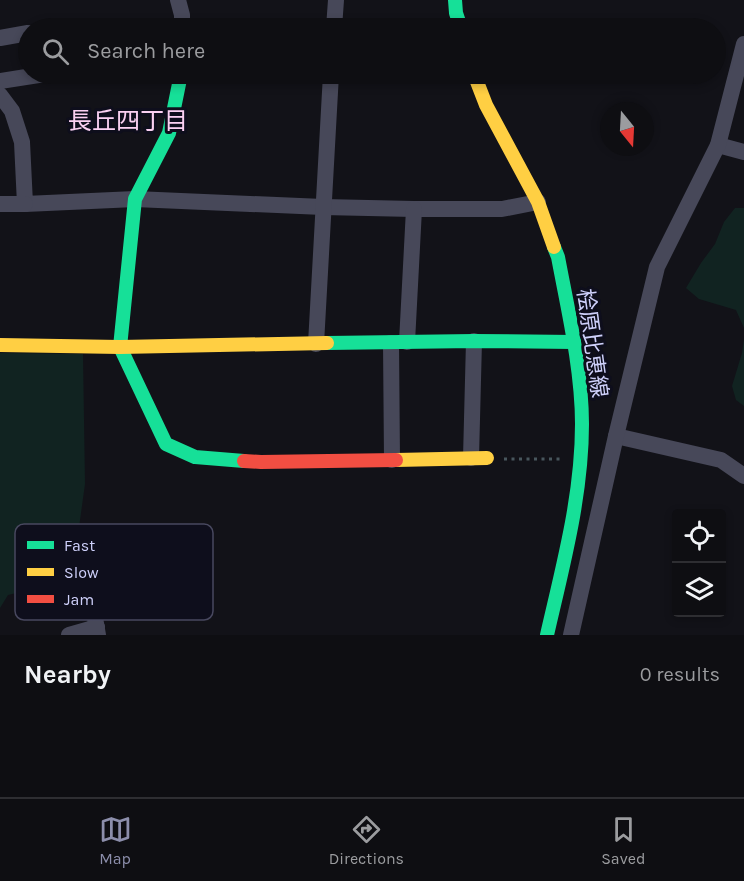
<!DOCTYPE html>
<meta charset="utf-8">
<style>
:root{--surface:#0e0e12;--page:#17171b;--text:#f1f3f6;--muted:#9b9c9f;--line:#2e2e32;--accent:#8c8eab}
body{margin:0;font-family:Karla,"Noto Sans JP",sans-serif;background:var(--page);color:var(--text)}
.controls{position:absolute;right:18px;bottom:18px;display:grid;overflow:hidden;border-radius:6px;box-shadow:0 3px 9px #0003}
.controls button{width:54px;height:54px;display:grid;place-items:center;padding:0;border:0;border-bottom:2px solid var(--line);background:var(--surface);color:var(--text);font:30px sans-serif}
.compass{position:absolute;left:600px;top:102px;width:54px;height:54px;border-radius:50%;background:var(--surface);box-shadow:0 3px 9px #0003;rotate:162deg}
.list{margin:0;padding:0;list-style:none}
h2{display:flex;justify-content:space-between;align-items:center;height:78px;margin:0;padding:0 24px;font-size:26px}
h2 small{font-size:20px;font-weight:400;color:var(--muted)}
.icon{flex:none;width:33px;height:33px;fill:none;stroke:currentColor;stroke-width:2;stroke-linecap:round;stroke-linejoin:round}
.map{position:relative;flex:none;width:744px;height:635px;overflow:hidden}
.search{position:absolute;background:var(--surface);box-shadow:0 3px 9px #0003;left:18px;right:18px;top:18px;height:66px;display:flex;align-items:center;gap:15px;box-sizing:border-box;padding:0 21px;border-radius:33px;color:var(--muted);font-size:22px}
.sheet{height:162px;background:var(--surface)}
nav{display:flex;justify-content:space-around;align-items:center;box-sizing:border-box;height:84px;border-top:2px solid var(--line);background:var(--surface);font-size:16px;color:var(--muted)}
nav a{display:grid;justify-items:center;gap:3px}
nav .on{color:var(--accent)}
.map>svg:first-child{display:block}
</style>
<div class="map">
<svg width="744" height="635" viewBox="0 0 744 635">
<rect width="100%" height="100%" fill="#121218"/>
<g fill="#112321">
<path d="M735,208H744V328L736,310L699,299L686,288L701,263L715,244L724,222Z"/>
<path d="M744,339V406L736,400L732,386L742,353Z"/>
<path d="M0,353L83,354L85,484L76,549L36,580L25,591L8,595L0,608Z"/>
</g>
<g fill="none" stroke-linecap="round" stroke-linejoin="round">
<path stroke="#48565d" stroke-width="3" stroke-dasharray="3 4.5" stroke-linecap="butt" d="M504,459H563"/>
<g stroke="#474859" stroke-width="16">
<path d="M178,0L182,15V28"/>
<path d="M50,28H54"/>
<path d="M334,28L336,0"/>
<path d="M0,38L28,33"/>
<path d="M0,81L45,74"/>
<path d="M0,95L12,111L22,142L25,204L135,199L323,207L414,209H502L538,202"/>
<path d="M718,145L744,152"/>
<path d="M0,204H25"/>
<path d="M407,342L414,209"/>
<path d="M391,343L392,460"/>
<path d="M316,344L331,74"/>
<path d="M616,436L721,460L744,476"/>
<path d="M471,458L474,341"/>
<path d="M89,583L98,635"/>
<path d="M69,635L97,627"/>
<path d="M571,635L616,436L657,267L718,145L744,44"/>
</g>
<g stroke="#16e098" stroke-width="14">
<path d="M455,0L456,13L461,28"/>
<path d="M181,74L169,133L135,199L120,347L166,444L195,457L244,461"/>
<path d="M327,343L474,341L574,342"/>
<path d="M547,635C563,565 582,496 582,424C582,370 568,310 558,257L554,247"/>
</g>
<g stroke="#ffcf43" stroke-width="14">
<path d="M474,74L486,105L538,202L554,247"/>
<path d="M0,345L120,347L327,343"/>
<path d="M396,460L487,458"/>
</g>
<path stroke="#f24e42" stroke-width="14" d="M244,461L261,462L396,460"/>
</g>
<g text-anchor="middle" stroke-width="6" stroke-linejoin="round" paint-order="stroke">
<g font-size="22" fill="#ced0fa" stroke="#0e0e1c">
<text transform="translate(593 343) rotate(82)" y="8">桧原比恵線</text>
</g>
<g font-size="24" fill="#fad0f1" stroke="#0e0e1c">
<text x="128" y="129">長丘四丁目</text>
</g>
</g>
<rect x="15" y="524" width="198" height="96" rx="9" fill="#0e0e1c" stroke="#48485f" stroke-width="1.5"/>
<rect x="27" y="541" width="27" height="8" fill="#16e098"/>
<rect x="27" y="568" width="27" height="8" fill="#ffcf43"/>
<rect x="27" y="595" width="27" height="8" fill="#f24e42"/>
<g font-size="16" fill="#ced0fa">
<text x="64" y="551">Fast</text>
<text x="64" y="578">Slow</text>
<text x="64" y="605">Jam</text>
</g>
</svg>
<div class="controls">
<button><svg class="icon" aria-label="locate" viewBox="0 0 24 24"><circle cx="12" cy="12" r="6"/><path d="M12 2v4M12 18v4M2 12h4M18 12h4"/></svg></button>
<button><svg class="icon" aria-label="layers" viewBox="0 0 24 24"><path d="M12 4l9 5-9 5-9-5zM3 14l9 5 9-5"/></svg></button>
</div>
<svg class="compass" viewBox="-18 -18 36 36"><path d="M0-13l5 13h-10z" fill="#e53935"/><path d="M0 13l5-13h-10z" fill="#9b9c9f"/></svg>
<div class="search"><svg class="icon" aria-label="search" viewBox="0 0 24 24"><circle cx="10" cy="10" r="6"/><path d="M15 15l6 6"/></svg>Search here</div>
</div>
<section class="sheet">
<h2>Nearby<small>0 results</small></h2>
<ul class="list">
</ul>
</section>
<nav>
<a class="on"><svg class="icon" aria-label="map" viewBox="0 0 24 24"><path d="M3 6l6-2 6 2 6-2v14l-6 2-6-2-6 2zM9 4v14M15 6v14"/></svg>Map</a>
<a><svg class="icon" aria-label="directions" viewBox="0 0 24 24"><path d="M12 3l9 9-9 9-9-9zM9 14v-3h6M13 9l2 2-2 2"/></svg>Directions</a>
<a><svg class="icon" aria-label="saved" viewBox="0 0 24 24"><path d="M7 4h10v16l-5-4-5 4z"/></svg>Saved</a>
</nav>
